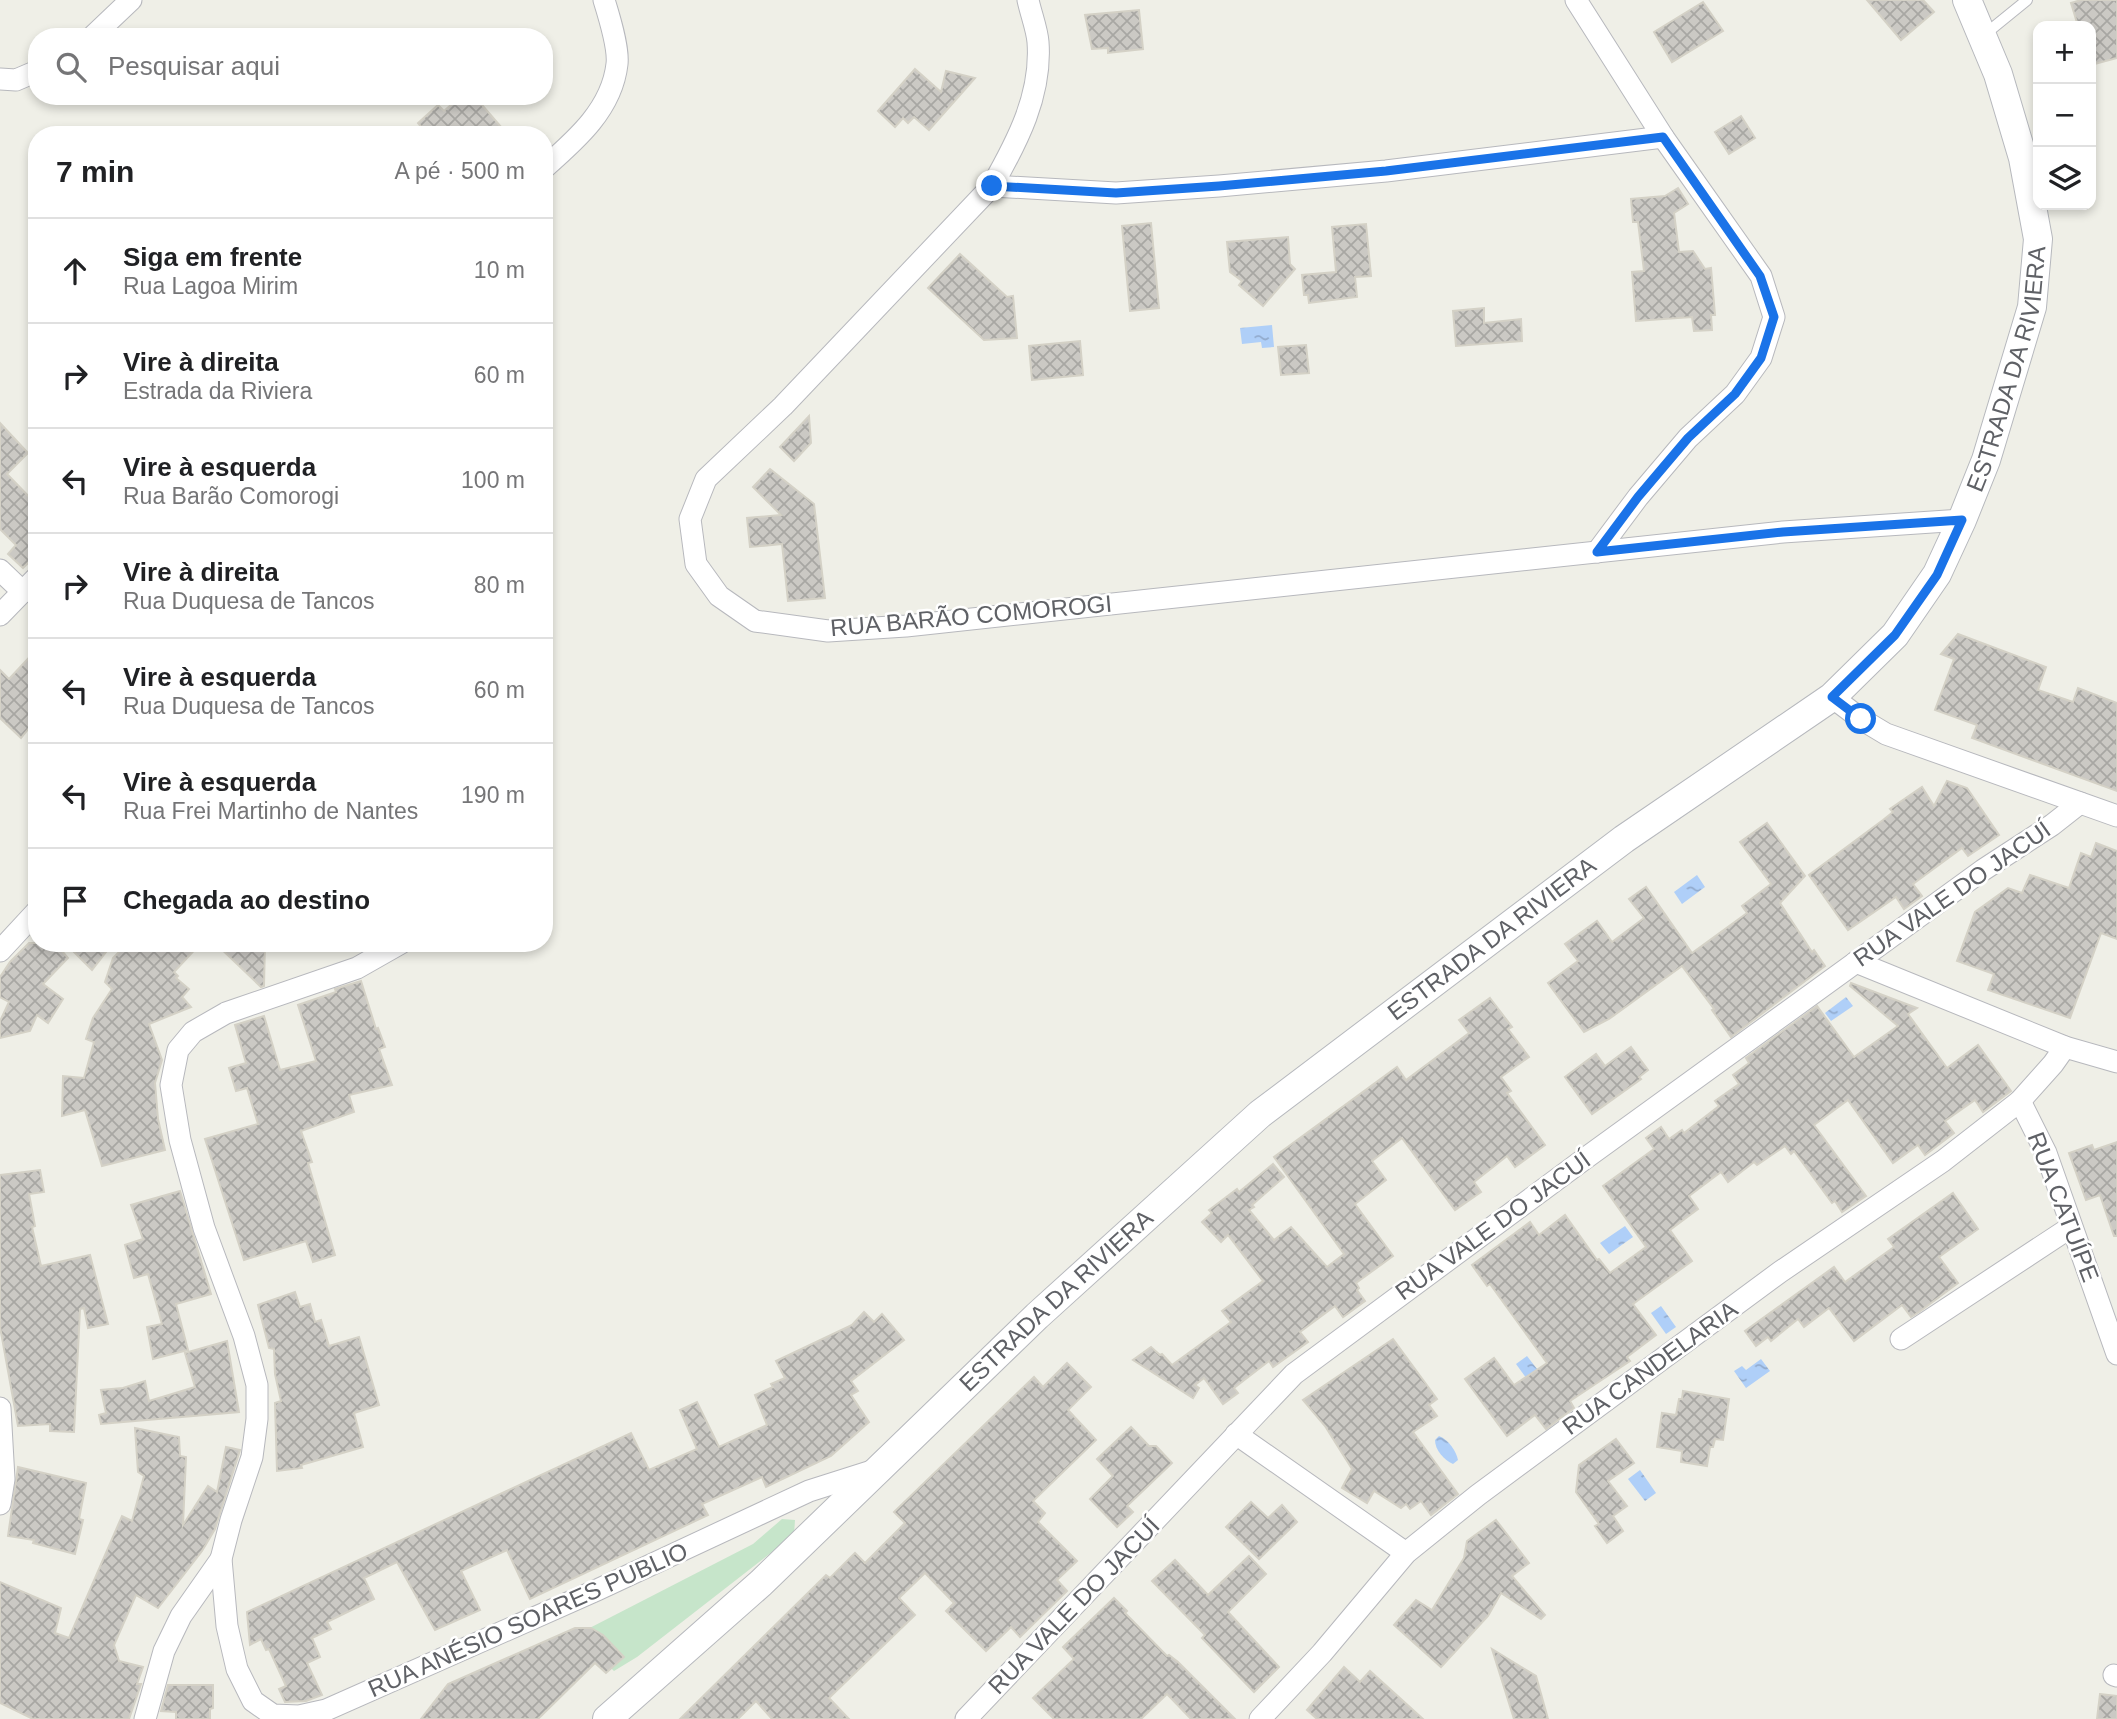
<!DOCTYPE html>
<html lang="pt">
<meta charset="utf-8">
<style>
:root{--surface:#fff;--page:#f2f2f2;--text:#202124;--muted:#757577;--line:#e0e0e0}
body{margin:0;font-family:Helvetica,sans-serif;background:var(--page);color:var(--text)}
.controls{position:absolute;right:21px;top:21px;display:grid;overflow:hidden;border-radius:14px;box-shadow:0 4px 10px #0003}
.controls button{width:63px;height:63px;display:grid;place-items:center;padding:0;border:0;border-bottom:2px solid var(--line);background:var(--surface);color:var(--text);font:35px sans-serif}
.stop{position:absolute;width:21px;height:21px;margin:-16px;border:5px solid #1a73e8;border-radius:50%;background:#fff}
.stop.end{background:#1a73e8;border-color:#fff;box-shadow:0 2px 7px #0008}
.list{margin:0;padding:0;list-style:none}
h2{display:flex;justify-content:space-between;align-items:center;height:91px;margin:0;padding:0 28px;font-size:30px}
h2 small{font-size:23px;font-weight:400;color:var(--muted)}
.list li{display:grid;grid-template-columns:46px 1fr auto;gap:21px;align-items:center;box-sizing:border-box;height:105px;padding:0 28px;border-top:2px solid var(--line)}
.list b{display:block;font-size:26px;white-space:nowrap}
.list p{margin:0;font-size:23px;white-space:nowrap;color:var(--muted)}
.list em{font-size:23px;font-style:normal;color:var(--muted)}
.icon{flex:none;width:38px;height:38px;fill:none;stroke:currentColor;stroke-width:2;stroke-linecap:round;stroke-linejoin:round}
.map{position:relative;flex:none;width:2117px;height:1719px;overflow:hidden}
.search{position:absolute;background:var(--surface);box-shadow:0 4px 10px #0003;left:28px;top:28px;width:525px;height:77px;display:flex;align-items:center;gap:18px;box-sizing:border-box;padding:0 24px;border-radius:28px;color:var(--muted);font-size:26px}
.panel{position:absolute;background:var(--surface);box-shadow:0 4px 10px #0003;left:28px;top:126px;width:525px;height:826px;border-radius:28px}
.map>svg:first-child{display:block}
</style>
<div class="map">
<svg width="2117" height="1719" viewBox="0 0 2117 1719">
<defs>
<pattern id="water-ripples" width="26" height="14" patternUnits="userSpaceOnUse" patternTransform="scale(1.75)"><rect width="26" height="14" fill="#afcff8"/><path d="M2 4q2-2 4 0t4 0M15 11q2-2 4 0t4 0" fill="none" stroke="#92abcd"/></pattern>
<pattern id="building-cross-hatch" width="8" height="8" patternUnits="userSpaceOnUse" patternTransform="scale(1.75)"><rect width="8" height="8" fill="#cbc9c4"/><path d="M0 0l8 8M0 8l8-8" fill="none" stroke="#a8a7a3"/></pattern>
</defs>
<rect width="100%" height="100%" fill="#efefe7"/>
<path fill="#c6e5ca" d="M782,1519L795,1520L794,1535L637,1657L614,1671L576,1635L753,1544Z"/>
<g fill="url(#water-ripples)">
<path d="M1272,325L1274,347L1262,348L1261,342L1242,344L1240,328Z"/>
<path d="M1697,875L1705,887L1682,904L1674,892Z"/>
<path d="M1846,997L1853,1006L1831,1021L1825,1013Z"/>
<path d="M1625,1226L1633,1237L1609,1254L1600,1243Z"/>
<path d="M1661,1306L1676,1327L1666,1334L1651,1313Z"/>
<path d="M1527,1356L1544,1378L1529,1382L1516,1364Z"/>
<path d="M1761,1359L1770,1371L1746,1388L1734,1371L1742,1366L1746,1370Z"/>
<path d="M1439,1436C1449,1440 1456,1451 1458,1460L1453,1464C1444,1460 1435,1450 1435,1440Z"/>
<path d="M1640,1470L1656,1493L1645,1501L1628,1479Z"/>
</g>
<g fill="url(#building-cross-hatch)" stroke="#d4d1c6" stroke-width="2">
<path d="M1867,0H1923L1934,12L1901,40Z"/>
<path d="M2081,0H2117V58L2091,65V26H2078L2071,3Z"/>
<path d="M1703,2L1723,31L1672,62L1654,32Z"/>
<path d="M1139,10L1143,49L1108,53V48L1092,49L1085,15Z"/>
<path d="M915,69L941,92L946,71L975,78L929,130L914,117L908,123L903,118L895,127L878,111Z"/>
<path d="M461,96L476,98L508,135H428L418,123L438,105L444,111Z"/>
<path d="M1741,116L1755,138L1729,154L1715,132Z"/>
<path d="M1678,188L1688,204L1674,213L1679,252L1693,251L1705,269L1711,268L1715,315H1711L1712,330L1694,331L1692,317L1636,321L1632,272L1644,271L1638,222H1633L1631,199L1665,196Z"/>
<path d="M1151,223L1159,308L1130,311L1122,226Z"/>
<path d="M1366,224L1371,276L1355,277L1357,297L1309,303L1308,295H1304L1302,275L1336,272L1332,227Z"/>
<path d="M1288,237L1290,264L1295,269L1263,306L1239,285L1242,281L1230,272L1227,242Z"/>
<path d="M960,254L1007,297L1013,296L1017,338L984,340L928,288Z"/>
<path d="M1484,308V323L1521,319L1522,341L1456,346L1453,311Z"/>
<path d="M1080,341L1083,375L1032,380L1029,346Z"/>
<path d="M1306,345L1309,373L1281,375L1278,347Z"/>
<path d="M809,416L811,443L794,461L780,447Z"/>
<path d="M0,423L28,453L7,474L37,505V564L31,560L23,568L8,554L16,545L0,529Z"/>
<path d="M770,469L814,504L825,598L788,601L782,544L750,547L747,518L781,515L753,487Z"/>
<path d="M1958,634L2046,667L2038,690L2073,702L2078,688L2117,703V791L1972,738L1977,725L1935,710L1954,659L1941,654Z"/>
<path d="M37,649V718L21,738L0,718V670L9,679Z"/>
<path d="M1947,781L1967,788L1999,835L1968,856L1962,848L1913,884L1922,896L1904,909L1896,897L1848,930L1809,875L1883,820L1893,812L1890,809L1922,787L1934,806Z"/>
<path d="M1767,823L1805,876L1780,903L1812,952L1814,950L1825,966L1731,1037L1712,1010L1714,1009L1682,966L1609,1019L1584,1032L1548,983L1578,961L1565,944L1597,921L1612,942L1644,918L1629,899L1646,887L1692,953L1747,913L1742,906L1771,884L1740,842Z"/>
<path d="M2096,843L2117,851V939L2101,933L2070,1018L1988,990L1994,974L1957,961L1975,912L2008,888L2022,893L2030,875L2069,888L2081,853L2091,857Z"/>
<path d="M29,943H55L68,958L43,984L63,999L48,1023L37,1015L30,1031L0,1038V1021L9,1002L0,997V977L10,962Z"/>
<path d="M65,943H113L92,970Z"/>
<path d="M128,943H201L174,972L178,976L176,978L189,989L182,997L191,1007L149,1024L162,1060L155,1083L158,1119L165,1150L102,1166L85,1110L62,1116L63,1076L84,1078L94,1042L86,1039L93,1018L112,989L105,982L113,958Z"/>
<path d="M215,943H265L264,986L261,987Z"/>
<path d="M361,981L376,1029L378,1028L385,1047L379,1049L392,1085L349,1095L354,1112L301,1131L312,1162L308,1163L335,1255L313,1262L306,1241L244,1260L205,1139L258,1124L247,1088L236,1091L229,1068L246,1063L235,1025L264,1016L280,1070L316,1061L298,1005L336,992L335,989Z"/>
<path d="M1851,983L1917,1008L1908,1014L1947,1068L1978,1045L2011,1091L1983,1112L1975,1100L1945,1121L1954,1133L1925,1155L1918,1145L1893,1163L1848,1100L1814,1125L1866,1196L1842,1212L1835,1201L1832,1203L1794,1151L1791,1154L1785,1146L1757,1165L1754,1162L1728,1182L1721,1172L1689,1196L1698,1209L1670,1230L1692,1261L1633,1304L1656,1335L1627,1357L1630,1361L1570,1401L1574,1408L1546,1429L1535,1415L1507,1436L1465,1379L1494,1358L1514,1385L1547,1363L1490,1284L1487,1286L1472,1265L1530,1222L1539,1235L1565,1215L1597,1260L1599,1259L1610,1273L1646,1247L1603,1186L1654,1149L1646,1138L1661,1127L1669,1139L1682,1130L1684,1133L1719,1106L1715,1101L1739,1084L1733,1075L1749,1063L1746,1058L1817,1006L1854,1057L1898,1026L1850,986Z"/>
<path d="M1490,998L1512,1027L1508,1029L1529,1057L1501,1077L1511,1091L1507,1093L1545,1145L1515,1167L1507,1156L1474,1182L1481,1192L1455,1210L1402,1138L1372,1161L1386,1180L1355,1204L1393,1256L1356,1283L1359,1288L1357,1290L1365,1301L1343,1317L1335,1306L1300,1332L1308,1342L1273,1367L1269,1361L1234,1388L1238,1393L1223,1404L1204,1378L1195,1385L1199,1388L1193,1398L1133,1360L1151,1347L1160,1355L1162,1354L1172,1365L1231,1322L1222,1311L1263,1281L1228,1235L1221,1242L1202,1222L1212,1213L1209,1210L1237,1189L1239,1192L1273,1164L1284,1177L1252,1205L1254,1207L1249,1210L1274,1240L1291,1227L1327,1267L1344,1254L1274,1157L1397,1067L1406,1080L1469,1033L1459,1020Z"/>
<path d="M1631,1047L1648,1070L1639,1077L1641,1079L1592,1114L1565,1077L1596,1054L1605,1066Z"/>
<path d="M2117,1142V1236H2114L2100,1195L2086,1200L2069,1153L2092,1145L2094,1150Z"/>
<path d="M40,1170L44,1192L29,1194L35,1226L32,1227L41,1266L90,1255L108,1324L88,1328L84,1308L80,1309L74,1432L50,1431V1424L18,1426L0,1327V1175Z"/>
<path d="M180,1191L211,1294L176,1304L188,1350L153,1359L147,1327L162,1324L157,1306L148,1274L134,1278L125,1245L143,1239L131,1205Z"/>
<path d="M1953,1193L1978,1229L1939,1257L1958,1283L1919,1312L1911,1317L1902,1305L1854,1341L1829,1308L1804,1327L1798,1319L1771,1341L1768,1337L1756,1346L1745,1331L1834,1267L1845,1282L1894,1247L1888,1239Z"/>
<path d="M295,1292L300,1307L310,1304L315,1322L321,1320L329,1346L359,1337L379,1405L354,1413L363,1447L301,1465L302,1468L277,1471L275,1403L281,1401L275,1374L274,1349L269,1348L258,1305Z"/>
<path d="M864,1312L874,1322L882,1314L904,1340L851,1381L858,1391L851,1395L869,1422L831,1456L766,1487L762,1477L702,1504L708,1515L530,1599L507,1550L461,1571L480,1610L435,1630L397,1562L364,1578L374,1599L327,1622L331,1629L312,1638L320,1657L307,1663L322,1695L306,1701L285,1702L279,1689L286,1686L269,1649L266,1650L261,1639L250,1645L247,1612L631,1433L649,1470L697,1449L680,1410L697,1402L719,1447L767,1425L755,1395L773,1387L771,1384L785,1378L776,1361L852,1325Z"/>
<path d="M1393,1339L1437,1399L1429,1405L1437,1416L1413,1432L1458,1494L1431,1515L1421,1501L1410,1509L1406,1504L1401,1508L1374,1491L1367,1503L1342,1488L1352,1469L1325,1426L1303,1400Z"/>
<path d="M227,1341L239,1412L101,1424L99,1415L106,1413L101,1390L123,1388L145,1381L149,1401L195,1387L185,1353Z"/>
<path d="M1067,1363L1091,1387L1068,1410L1096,1440L1033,1501L1045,1513L1038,1522L1077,1561L1057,1580L1067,1591L1020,1637L1011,1627L986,1651L946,1611L954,1603L925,1573L899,1598L915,1615L829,1698L849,1719H772L756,1701L738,1719H680L826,1575L830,1578L855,1553L865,1563L905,1523L894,1512L1034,1377L1043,1387Z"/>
<path d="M1683,1391L1729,1399L1723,1440L1715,1439L1713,1447H1710L1707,1466L1681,1462L1682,1451L1657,1447L1662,1413L1676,1415L1679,1399H1682Z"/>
<path d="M1131,1427L1149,1446H1156L1172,1463L1127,1506L1133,1512L1117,1527L1090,1499L1113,1476L1097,1459Z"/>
<path d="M135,1428L179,1437L180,1456L186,1457L183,1525L208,1486L217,1492L226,1447L240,1450L215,1529L202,1551L158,1608L136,1595L114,1645L119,1661L143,1667L137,1684H141L129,1719H33L0,1703V1582L61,1608L55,1633L69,1638L122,1516L132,1521L144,1476L138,1472Z"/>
<path d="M1616,1439L1634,1463L1608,1481L1627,1506L1613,1516L1623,1531L1607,1543L1595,1526L1599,1524L1576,1492L1579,1465Z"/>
<path d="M18,1467L86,1483L79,1519L83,1520L75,1554L33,1543L34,1540L8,1536Z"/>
<path d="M1251,1502L1268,1518L1282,1505L1297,1522L1259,1559L1226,1527Z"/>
<path d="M1496,1520L1529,1563L1512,1576L1545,1615L1541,1619L1501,1593L1488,1616L1441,1667L1394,1625L1416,1600L1432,1610L1464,1558L1467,1541Z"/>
<path d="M1249,1556L1266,1574L1228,1612L1279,1667L1254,1692L1202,1638L1205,1635L1152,1581L1175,1560L1208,1595Z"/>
<path d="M1114,1598L1127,1611L1125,1613L1167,1656L1169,1655L1178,1662L1235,1719H1191L1167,1694L1141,1719H1054L1033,1698L1074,1659L1063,1647Z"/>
<path d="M575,1628H591L603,1635L624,1657L606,1673L595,1663L538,1719H421L448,1684Z"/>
<path d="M1492,1649L1536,1676L1548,1719H1514Z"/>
<path d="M1344,1667L1360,1682L1370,1671L1423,1719H1317L1307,1710Z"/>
<path d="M168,1685H213V1708L210,1709V1719H176V1712L161,1711Z"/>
<path d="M2100,1694L2117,1696V1719H2097Z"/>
</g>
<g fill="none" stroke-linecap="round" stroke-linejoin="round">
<defs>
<path id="lane" d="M1984,35L2027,0"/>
<g id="street">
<path d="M1028,0C1031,14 1037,29 1038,42C1042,95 1017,142 992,186L783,406L706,479L690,519L696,564L719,596L755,621L828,631L906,626L1783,532L1962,520"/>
<path d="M1576,0L1663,137L1761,276L1774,317L1761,358L1735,394L1688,438L1638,497L1597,552"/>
<path d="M92,37L131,0"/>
<path d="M0,79L16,80L37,71"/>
<path d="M544,168C576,140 612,109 617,64C619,48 609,16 604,0"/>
<path d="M992,186L1116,193L1219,186L1386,171L1663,137"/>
<path d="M0,570L23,592"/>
<path d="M0,615L37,577"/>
<path d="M1832,697L1861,719L1886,734L2117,816"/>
<path d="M401,943L357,968L226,1013L193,1032L178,1050L171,1085L180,1140L204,1228L244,1336L257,1385V1419L252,1457L231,1520L221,1559L227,1626L237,1669L253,1701L273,1715L299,1716L326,1710L597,1590L809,1491L875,1470"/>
<path d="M0,951L37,911"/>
<path d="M1856,962L2065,1047L2117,1062"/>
<path d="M2020,1101L2046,1153L2117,1354"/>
<path d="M1901,1339L2071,1227"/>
<path d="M0,1408L4,1479L0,1504"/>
<path d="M1236,1434L1406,1553"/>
<path d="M2114,1675L2117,1676"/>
<path d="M145,1719L164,1651L181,1616L221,1559"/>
<path d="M966,1719L1294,1374L1583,1160L1983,870L2052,825L2080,803"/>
<path d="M1260,1719L1322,1653L1406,1553L1478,1495L1780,1272L1943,1161L2020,1101L2053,1064L2065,1047"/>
</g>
<g id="secondary">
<path id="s1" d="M607,1719L761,1583L1037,1316L1260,1114L1624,839L1832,697L1895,635L1937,574L1962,520L1986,460L2032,307L2038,239L2023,158L1998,74L1967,0"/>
</g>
</defs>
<use href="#lane" stroke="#b7b8bd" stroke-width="12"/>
<use href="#street" stroke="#b7b8bd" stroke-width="23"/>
<use href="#secondary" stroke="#b6b8bd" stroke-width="30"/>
<use href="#lane" stroke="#fff" stroke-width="10"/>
<use href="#street" stroke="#fff" stroke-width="21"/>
<use href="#secondary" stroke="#fff" stroke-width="28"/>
</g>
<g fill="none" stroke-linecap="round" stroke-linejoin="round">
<path stroke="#1a73e8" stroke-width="9" d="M992,186L1116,193L1219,186L1386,171L1663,137L1760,276L1774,317L1761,358L1735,394L1688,438L1638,497L1597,552L1783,532L1962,520L1937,575L1895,635L1832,697L1861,719"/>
</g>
<g text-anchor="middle" stroke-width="5" stroke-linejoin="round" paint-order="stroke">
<g font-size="24" fill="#5f6166" stroke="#fff">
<text dy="8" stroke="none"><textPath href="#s1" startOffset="1979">ESTRADA DA RIVIERA</textPath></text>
<text transform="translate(971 616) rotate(-5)" y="8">RUA BARÃO COMOROGI</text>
<text transform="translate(1952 894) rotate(-35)" y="8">RUA VALE DO JACUÍ</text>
<text dy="8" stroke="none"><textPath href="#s1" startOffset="1181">ESTRADA DA RIVIERA</textPath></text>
<text transform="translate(2063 1207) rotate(69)" y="8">RUA CATUÍPE</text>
<text transform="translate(1493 1226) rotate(-36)" y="8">RUA VALE DO JACUÍ</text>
<text dy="8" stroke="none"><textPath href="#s1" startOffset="614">ESTRADA DA RIVIERA</textPath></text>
<text transform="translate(1650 1368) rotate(-36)" y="8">RUA CANDELARIA</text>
<text transform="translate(1074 1606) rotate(-46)" y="8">RUA VALE DO JACUÍ</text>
<text transform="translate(528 1620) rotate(-24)" y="8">RUA ANÉSIO SOARES PUBLIO</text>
</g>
</g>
</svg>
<div class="controls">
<button>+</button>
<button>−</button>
<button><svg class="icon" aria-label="layers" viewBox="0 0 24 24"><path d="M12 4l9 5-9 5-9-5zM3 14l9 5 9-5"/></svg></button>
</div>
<div class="stop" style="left:1861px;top:719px"></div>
<div class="stop end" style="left:992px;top:186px"></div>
<div class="search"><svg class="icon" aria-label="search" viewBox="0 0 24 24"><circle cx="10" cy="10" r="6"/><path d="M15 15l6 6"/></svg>Pesquisar aqui</div>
<section class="panel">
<h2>7 min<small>A pé · 500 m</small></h2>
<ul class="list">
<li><svg class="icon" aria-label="ahead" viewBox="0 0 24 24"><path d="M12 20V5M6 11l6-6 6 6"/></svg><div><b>Siga em frente</b><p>Rua Lagoa Mirim</p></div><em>10 m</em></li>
<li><svg class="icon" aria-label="right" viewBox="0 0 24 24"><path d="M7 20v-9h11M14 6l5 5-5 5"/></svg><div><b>Vire à direita</b><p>Estrada da Riviera</p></div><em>60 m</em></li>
<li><svg class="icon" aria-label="left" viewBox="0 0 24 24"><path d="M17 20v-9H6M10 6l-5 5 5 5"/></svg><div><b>Vire à esquerda</b><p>Rua Barão Comorogi</p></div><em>100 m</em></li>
<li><svg class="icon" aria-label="right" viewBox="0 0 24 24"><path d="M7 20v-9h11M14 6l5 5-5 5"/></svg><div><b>Vire à direita</b><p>Rua Duquesa de Tancos</p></div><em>80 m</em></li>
<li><svg class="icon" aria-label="left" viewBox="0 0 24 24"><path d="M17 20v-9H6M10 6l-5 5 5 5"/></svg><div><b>Vire à esquerda</b><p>Rua Duquesa de Tancos</p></div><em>60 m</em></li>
<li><svg class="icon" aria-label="left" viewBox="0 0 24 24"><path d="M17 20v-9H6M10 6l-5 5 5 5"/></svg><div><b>Vire à esquerda</b><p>Rua Frei Martinho de Nantes</p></div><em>190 m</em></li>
<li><svg class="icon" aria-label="arrive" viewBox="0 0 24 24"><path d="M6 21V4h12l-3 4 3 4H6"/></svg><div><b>Chegada ao destino</b></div></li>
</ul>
</section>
</div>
